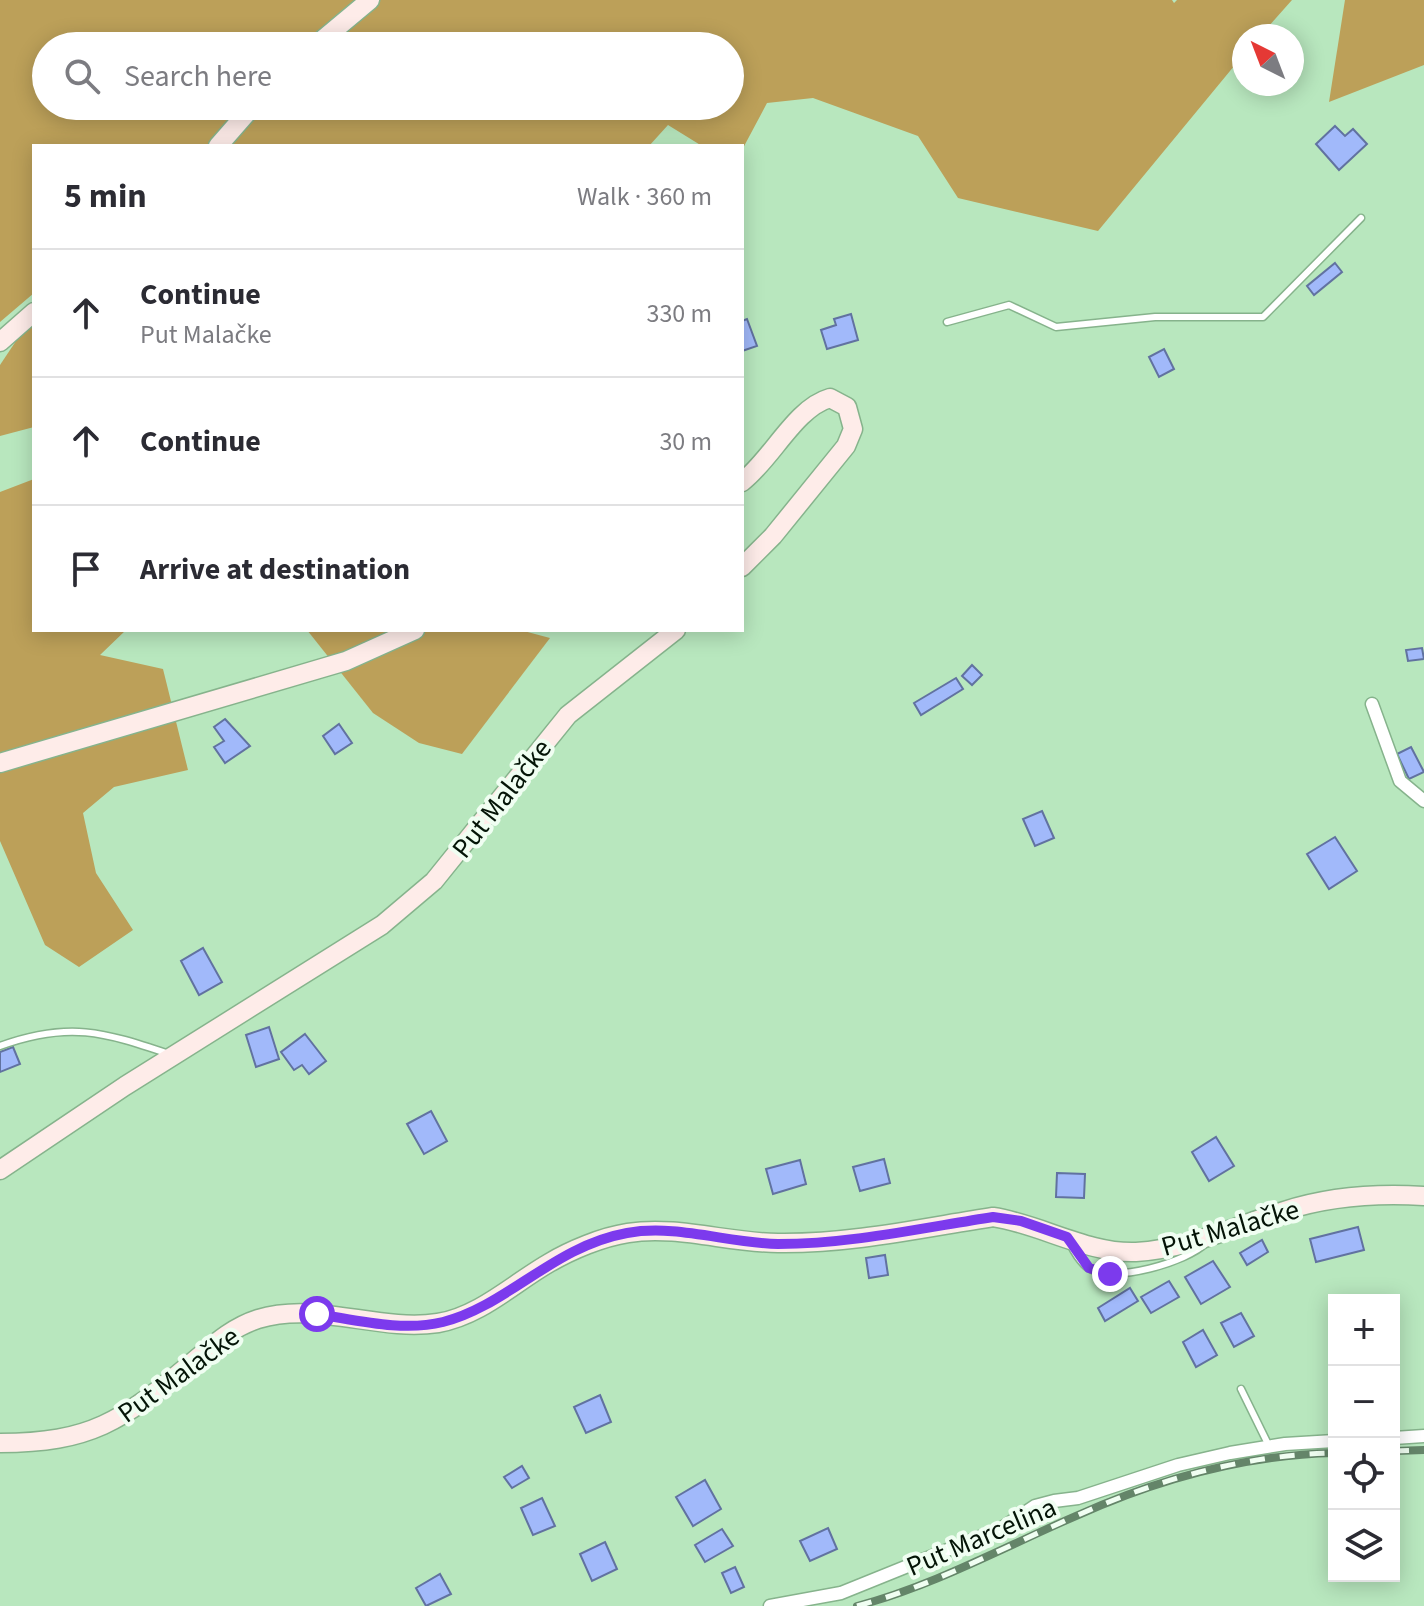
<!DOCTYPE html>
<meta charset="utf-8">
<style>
:root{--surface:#fff;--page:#f2f2f3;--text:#2b2b33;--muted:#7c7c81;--line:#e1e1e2}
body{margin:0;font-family:"Source Sans 3",sans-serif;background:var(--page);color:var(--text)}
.controls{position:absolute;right:24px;bottom:24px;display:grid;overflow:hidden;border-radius:0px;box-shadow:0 4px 20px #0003}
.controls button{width:72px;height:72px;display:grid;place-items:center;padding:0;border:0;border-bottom:2px solid var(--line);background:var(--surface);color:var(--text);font:40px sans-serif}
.compass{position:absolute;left:1232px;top:24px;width:72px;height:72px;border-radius:50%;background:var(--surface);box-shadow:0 4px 20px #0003;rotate:318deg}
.stop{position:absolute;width:24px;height:24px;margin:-18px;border:6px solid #7c3aed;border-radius:50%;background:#fff}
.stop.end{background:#7c3aed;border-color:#fff;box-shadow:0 2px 8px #0008}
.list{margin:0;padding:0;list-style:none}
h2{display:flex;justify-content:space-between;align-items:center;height:104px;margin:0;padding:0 32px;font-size:34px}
h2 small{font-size:26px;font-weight:400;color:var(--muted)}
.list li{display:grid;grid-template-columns:52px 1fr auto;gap:24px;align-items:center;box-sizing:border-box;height:128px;padding:0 32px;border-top:2px solid var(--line)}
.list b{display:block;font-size:30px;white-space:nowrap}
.list p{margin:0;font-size:26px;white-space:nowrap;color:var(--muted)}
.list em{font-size:26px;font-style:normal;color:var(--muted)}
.icon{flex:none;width:44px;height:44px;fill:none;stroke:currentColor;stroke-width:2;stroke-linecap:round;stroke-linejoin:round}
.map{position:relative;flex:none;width:1424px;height:1606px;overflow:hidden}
.search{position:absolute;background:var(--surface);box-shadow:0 4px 20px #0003;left:32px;top:32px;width:712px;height:88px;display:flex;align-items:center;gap:20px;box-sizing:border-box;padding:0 28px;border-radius:44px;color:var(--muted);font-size:30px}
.panel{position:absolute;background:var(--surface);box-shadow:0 4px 20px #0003;left:32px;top:144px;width:712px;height:488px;border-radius:0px}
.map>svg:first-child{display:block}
</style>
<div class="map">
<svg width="1424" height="1606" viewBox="0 0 1424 1606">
<rect width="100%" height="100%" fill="#b8e7be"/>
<g fill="#bca059" fill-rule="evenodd">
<path d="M0,0H1172L1174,3L1177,0H1292L1260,36H1244V54L1098,231L958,198L918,136L813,98L767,103L742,150V146H702L668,125L649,146H34V293L0,322ZM46,46H730V106H46Z"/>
<path d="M1345,0H1424V65L1329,102Z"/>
<path d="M34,314V427L0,436V365Z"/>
<path d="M34,479V630H126L100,655L163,669L188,770L114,787L83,813L96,873L133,930L79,967L45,945L0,841V492Z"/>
<path d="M307,630H520L550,638L462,754L419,743L373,713Z"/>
</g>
<g fill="#a1b9fa" stroke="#6172a0" stroke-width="2">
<path d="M1335,126L1345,136L1353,129L1367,144L1339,170L1316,144Z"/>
<path d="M1335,263L1342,272L1314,295L1307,286Z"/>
<path d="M851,314L858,340L827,349L821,330L836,325L834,319Z"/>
<path d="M747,319L757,346L742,351V321Z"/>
<path d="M1164,349L1174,369L1159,377L1149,357Z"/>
<path d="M1422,648L1424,659L1408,661L1406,650Z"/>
<path d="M972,665L982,675L972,685L962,676Z"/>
<path d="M956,678L963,689L921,715L914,703Z"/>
<path d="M225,719L250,746L225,763L214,747L224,741L214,727Z"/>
<path d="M339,724L352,743L335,754L323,736Z"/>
<path d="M1411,747L1424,772L1409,779L1397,754Z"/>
<path d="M1042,811L1054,838L1035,846L1023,819Z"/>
<path d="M1335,837L1357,871L1329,889L1307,854Z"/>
<path d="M203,948L222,982L199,995L181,961Z"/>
<path d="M269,1027L279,1059L256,1067L246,1035Z"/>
<path d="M305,1034L326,1061L309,1074L302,1065L294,1070L281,1052Z"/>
<path d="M13,1047L20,1064L0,1072V1052Z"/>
<path d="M431,1111L447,1141L424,1154L407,1124Z"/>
<path d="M1216,1137L1234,1166L1209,1181L1192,1152Z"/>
<path d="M884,1159L890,1183L860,1191L853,1167Z"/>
<path d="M800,1160L806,1184L773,1194L766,1169Z"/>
<path d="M1057,1173L1085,1174L1084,1198L1056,1197Z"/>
<path d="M1358,1227L1364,1250L1316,1262L1310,1239Z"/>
<path d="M1262,1240L1268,1252L1247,1265L1240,1253Z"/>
<path d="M885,1255L888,1275L869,1278L866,1258Z"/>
<path d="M1213,1261L1230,1287L1201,1304L1185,1277Z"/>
<path d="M1169,1281L1179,1297L1151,1313L1141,1297Z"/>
<path d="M1130,1288L1138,1301L1105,1321L1098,1308Z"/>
<path d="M1241,1313L1254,1336L1234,1347L1221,1323Z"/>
<path d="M1203,1330L1217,1355L1196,1367L1183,1342Z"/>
<path d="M600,1395L611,1422L586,1433L574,1407Z"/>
<path d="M522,1466L529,1478L512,1488L504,1477Z"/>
<path d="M705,1480L721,1509L693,1526L676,1497Z"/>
<path d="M542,1498L555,1526L533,1535L521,1508Z"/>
<path d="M828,1528L837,1549L810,1561L800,1541Z"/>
<path d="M722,1529L733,1546L705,1562L695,1545Z"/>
<path d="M605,1542L617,1569L592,1581L580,1554Z"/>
<path d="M735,1567L744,1587L731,1593L722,1573Z"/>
<path d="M440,1574L451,1594L426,1606L416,1588Z"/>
</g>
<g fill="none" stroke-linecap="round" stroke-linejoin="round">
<defs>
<g id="lane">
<path d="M947,322L1009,305L1056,327L1155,317H1263L1361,218"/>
<path d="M0,1046C69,1021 103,1032 169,1054"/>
<path d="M1070,1243C1073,1251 1081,1263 1088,1268C1113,1284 1187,1262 1206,1243"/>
<path d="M1241,1389L1269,1446"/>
</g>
<g id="street">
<path d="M1372,704L1400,781L1424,801"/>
<path d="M1394,1438L1424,1436"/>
<path d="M770,1606L841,1593L1002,1528L1035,1506L1054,1501L1078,1498L1178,1465L1230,1453L1285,1444L1334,1441"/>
</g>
<g id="secondary">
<path d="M315,46L370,0"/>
<path d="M218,146L253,106"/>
<path d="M0,342L34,312"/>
<path d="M742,482C772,459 795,408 830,398L847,407L853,429L846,446L773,536L742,567"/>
<path d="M0,763L346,661L415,630"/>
<path d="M0,1170L125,1086L382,925L434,881L568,715L676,630"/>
<path d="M0,1443C90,1443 122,1421 189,1365C211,1347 230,1328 258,1319C318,1301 378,1332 438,1323C480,1316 514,1283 549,1263C571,1250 602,1237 628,1233C677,1225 729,1243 778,1243C851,1244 922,1228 993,1217C1040,1224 1088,1254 1136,1252C1187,1249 1236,1226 1284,1211C1330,1196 1376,1193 1424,1196"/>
</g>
</defs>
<use href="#lane" stroke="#86b38c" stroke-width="9"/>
<use href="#street" stroke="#86b38c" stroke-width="15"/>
<use href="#secondary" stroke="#86b38c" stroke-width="21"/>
<use href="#lane" stroke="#fff" stroke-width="6"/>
<use href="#street" stroke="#fff" stroke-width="12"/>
<use href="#secondary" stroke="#feece9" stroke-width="18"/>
<defs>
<g id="rail">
<path d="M1394,1451L1424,1450"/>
<path d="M857,1606C933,1586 1004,1547 1076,1516C1158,1479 1244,1455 1334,1453"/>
</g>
</defs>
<use href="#rail" stroke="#648569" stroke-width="8"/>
<use href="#rail" stroke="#f0fef2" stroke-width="5" stroke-dasharray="15" stroke-linecap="butt"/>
</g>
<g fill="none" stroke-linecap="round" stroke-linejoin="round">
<path stroke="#7c3aed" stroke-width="10" d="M317,1314C357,1320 402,1332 443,1322C507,1306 554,1246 627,1233C676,1224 728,1243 778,1244C850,1244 922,1228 993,1217L1021,1221L1067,1237L1089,1268L1110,1274"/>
</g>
<g text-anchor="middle" stroke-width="8" stroke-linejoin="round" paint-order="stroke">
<g font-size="28" fill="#041407" stroke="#f0fef2">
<text transform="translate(501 798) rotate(-52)" y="10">Put Malačke</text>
<text transform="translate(1230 1227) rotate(-16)" y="10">Put Malačke</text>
<text transform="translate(178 1374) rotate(-36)" y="10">Put Malačke</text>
<text transform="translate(981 1536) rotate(-23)" y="10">Put Marcelina</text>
</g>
</g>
</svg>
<div class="controls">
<button>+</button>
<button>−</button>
<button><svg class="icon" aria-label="locate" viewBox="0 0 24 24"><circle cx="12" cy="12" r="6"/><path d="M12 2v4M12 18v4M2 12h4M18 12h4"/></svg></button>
<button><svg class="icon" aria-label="layers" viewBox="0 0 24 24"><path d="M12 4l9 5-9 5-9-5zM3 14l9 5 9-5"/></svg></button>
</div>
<svg class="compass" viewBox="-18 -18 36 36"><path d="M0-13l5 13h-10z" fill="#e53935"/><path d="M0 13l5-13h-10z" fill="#7c7c81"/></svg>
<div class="stop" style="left:317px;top:1314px"></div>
<div class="stop end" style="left:1110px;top:1274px"></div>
<div class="search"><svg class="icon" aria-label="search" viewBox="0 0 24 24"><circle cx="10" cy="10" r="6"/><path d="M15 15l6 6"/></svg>Search here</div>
<section class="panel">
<h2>5 min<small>Walk · 360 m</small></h2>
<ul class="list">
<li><svg class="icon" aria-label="ahead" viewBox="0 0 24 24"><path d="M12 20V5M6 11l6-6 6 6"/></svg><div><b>Continue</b><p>Put Malačke</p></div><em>330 m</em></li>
<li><svg class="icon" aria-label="ahead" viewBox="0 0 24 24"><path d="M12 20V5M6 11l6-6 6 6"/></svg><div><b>Continue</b></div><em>30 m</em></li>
<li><svg class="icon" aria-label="arrive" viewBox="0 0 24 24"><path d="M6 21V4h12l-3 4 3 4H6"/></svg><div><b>Arrive at destination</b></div></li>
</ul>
</section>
</div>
